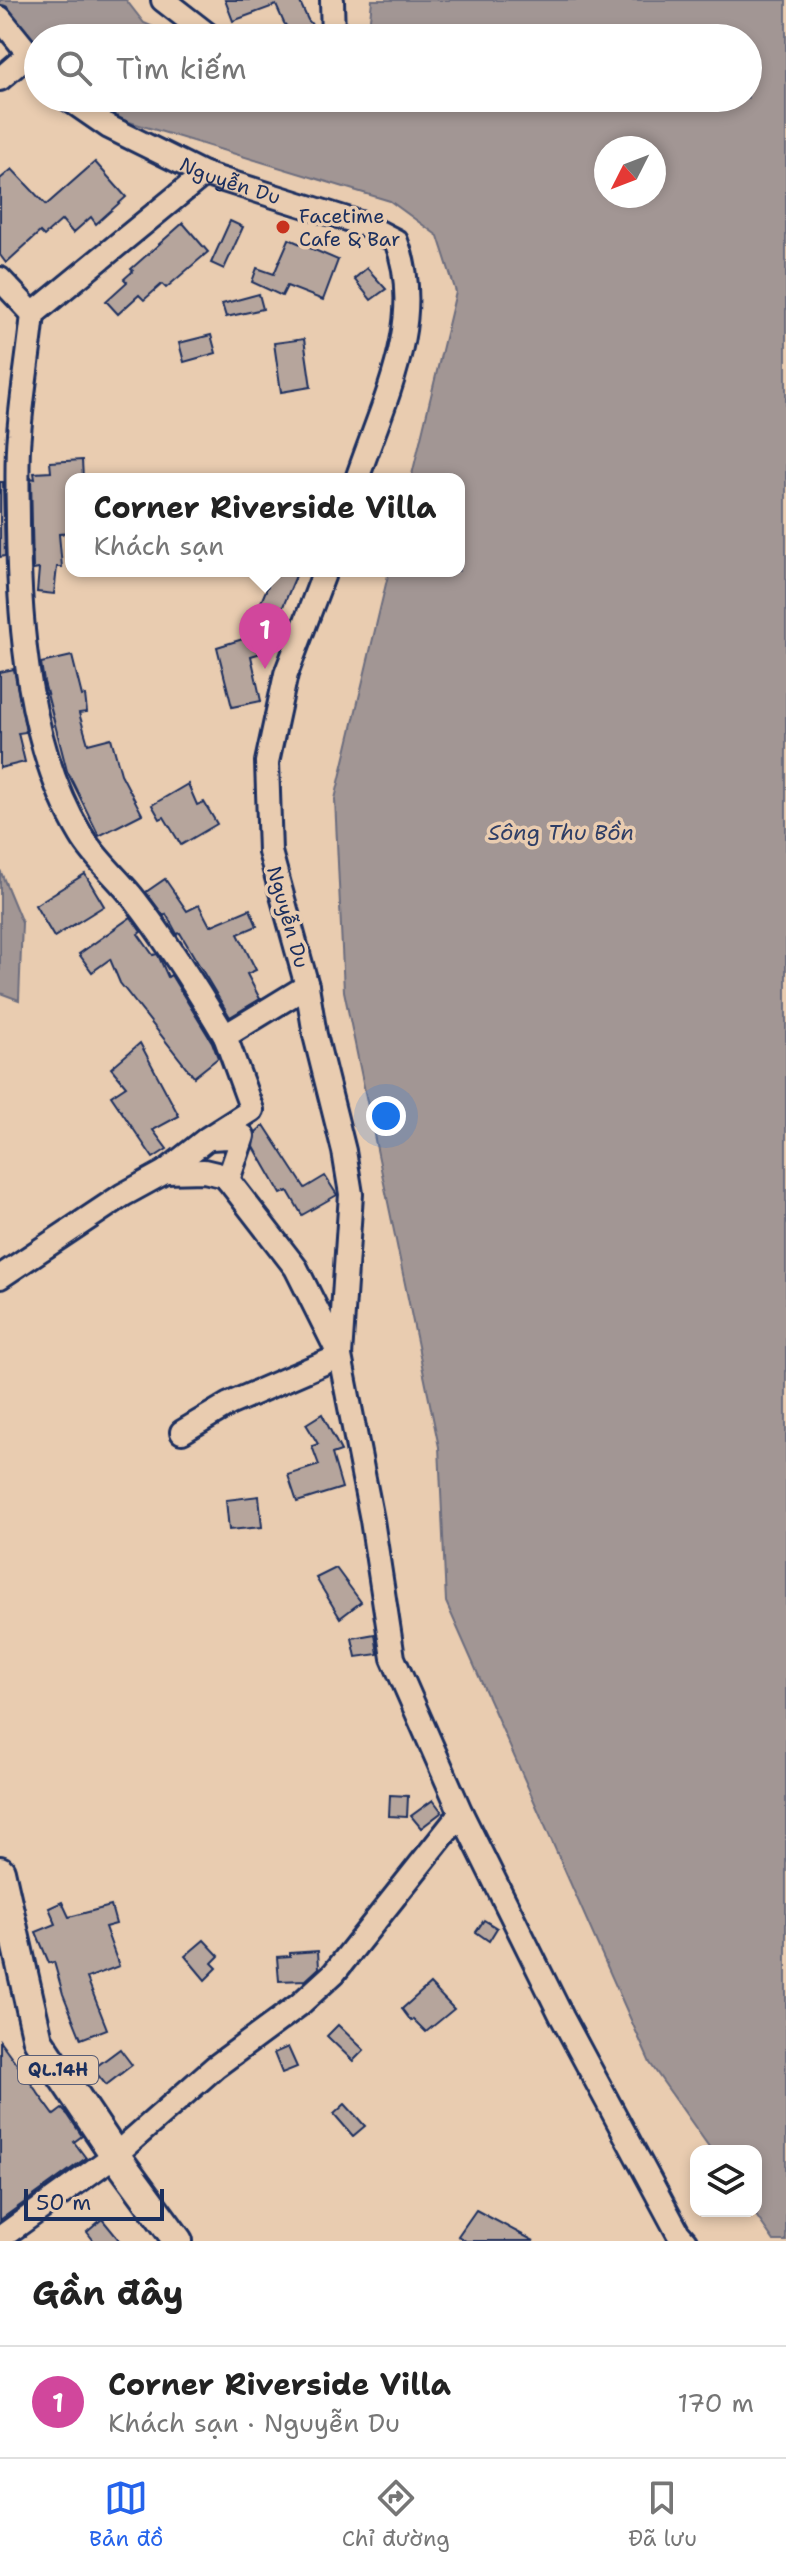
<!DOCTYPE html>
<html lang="vi">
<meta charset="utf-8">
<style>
:root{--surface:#fff;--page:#f2f2f2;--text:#222;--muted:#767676;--line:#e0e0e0;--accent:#2563eb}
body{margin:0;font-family:"Shantell Sans",sans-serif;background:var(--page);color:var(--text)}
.controls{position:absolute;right:24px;bottom:24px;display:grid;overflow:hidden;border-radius:16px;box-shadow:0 4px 12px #0003}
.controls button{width:72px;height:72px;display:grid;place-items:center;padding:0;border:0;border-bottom:2px solid var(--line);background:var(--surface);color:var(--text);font:40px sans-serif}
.compass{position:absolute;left:594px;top:136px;width:72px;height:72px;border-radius:50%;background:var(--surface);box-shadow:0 4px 12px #0003;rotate:228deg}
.scale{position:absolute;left:24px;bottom:20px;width:140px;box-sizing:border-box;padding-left:8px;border:4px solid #1b2f5e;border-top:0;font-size:22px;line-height:28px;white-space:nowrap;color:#1b2f5e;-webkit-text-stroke:6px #e9ccb0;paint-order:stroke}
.you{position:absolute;left:386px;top:1116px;width:28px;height:28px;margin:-20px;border:6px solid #fff;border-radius:50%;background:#1a73e8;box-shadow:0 0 0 12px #1a73e833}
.badge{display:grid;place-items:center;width:52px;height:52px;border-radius:50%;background:var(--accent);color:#fff;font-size:26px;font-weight:700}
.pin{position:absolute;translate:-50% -66px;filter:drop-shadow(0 2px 4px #0008)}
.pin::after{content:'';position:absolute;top:42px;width:28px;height:24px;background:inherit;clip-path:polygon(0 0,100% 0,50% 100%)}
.popup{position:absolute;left:65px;top:473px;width:400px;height:104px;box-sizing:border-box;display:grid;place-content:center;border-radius:16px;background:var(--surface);filter:drop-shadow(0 2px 6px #0005);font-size:26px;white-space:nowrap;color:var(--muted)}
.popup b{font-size:30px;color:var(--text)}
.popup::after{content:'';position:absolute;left:50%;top:100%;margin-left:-16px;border:16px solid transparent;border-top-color:var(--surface)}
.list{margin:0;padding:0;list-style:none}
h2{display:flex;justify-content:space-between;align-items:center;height:104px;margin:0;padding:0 32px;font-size:34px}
h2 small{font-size:26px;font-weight:400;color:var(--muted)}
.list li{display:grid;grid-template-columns:52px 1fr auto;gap:24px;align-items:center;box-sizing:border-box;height:112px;padding:0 32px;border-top:2px solid var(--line)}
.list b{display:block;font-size:30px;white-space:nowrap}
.list p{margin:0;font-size:26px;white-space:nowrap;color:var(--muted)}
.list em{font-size:26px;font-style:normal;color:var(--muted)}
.icon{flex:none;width:44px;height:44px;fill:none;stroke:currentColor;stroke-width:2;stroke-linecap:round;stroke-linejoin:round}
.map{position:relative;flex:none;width:786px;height:2241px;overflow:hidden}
.search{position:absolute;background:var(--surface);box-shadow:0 4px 12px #0003;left:24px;right:24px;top:24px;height:88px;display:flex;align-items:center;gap:20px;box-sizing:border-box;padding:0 28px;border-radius:44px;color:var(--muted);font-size:30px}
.sheet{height:216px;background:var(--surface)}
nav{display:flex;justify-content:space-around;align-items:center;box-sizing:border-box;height:112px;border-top:2px solid var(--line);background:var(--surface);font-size:22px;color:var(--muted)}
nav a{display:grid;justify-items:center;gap:4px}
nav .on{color:var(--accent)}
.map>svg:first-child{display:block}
</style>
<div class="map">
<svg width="786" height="2241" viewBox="0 0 786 2241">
<rect width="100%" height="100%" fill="#e9ccb0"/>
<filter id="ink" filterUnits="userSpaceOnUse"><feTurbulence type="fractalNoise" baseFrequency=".0125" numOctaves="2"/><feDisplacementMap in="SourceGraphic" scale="16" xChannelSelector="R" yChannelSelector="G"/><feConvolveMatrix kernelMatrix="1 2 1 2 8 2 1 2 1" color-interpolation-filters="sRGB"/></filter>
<g filter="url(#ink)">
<g fill="#a29694" stroke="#6c6d7e" stroke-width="2" fill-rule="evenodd">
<path d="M0,0H126L144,23L179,38H38V55L0,7Z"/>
<path d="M372,0H786V2241H774L753,2211H756V2151H712L650,2063L446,1602L439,1447L344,991L335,799L389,571H459V479H411L456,292L438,236L390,201L100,113L74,98H748V38H368ZM606,148H654V196H606Z"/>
<path d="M0,870L22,923L19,1000L0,993Z"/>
</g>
<g fill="#b6a59c" stroke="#1b2f5e" stroke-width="2">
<path d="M225,0H299L308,20L319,33V38H296L284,23L276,5L233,21Z"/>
<path d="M95,162L126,197L96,224L91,217L73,233L62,220L44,236L40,232L6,263L0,255V179L12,169L46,205Z"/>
<path d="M230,221L243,227L224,269L211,263Z"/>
<path d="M183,223L208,252L166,288L162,284L144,300L139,295L118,314L106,301L127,282L124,279L133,271L131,269Z"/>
<path d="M289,239L338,260L323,300L287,286L282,296L252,282L257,268L274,274Z"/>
<path d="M367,268L386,289L371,300L354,279Z"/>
<path d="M259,294L263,309L226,317L222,304Z"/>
<path d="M211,335L216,353L184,362L179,343Z"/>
<path d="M304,339L311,387L281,392L274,343Z"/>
<path d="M82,460L83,479H71V533L59,534L62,567H57L54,594L37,592L39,569L33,570L31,478L35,479L34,473L51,472L50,462Z"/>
<path d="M0,482H3L5,556L0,557Z"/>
<path d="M274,571H298L274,628L256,620V614Z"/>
<path d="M256,635L261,653L251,656L261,701L232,707L217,647Z"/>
<path d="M72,656L82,696L85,695L87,712L79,713L88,744L111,738L121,774L142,814L99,836L67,771L44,682L41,663Z"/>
<path d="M14,669L26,732L18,733L25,762L0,768V672Z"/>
<path d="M188,784L197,805L204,802L217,824L181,845L164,817L160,819L152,805Z"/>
<path d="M85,874L104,906L54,937L35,905Z"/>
<path d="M165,879L187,911L199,905L210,926L250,909L257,926L238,934L256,970L247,974L260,999L230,1017L180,933L177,934L166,914L164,916L146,892Z"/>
<path d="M131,917L141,932L138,934L153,955L157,954L159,957L168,977L171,975L212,1042L218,1058L194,1077L120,983L110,959L92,972L79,954Z"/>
<path d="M140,1043L179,1116L153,1130L167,1149L153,1158L111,1096L126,1086L111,1068Z"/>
<path d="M264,1125L305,1188L325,1176L337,1195L302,1215L288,1191L281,1194L254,1147L256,1132Z"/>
<path d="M322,1414L341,1451L332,1454L342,1488L297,1502L288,1475L319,1465L312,1446L318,1444L306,1424Z"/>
<path d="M259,1496L262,1527L229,1530L226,1500Z"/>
<path d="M336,1568L361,1602L340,1618L316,1578Z"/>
<path d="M375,1634L378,1654L356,1657L352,1638Z"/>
<path d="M390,1795L408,1796L407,1817L389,1816Z"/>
<path d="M433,1800L442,1812L421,1828L411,1816Z"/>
<path d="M62,1902L69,1917L111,1906L116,1924L105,1927L119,1966L87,1978L107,2029L81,2039L63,1994L54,1962L49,1963L36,1932L56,1924L49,1908Z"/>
<path d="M484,1920L497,1928L489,1941L476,1932Z"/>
<path d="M204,1940L219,1956L212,1963L217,1968L205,1980L185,1956Z"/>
<path d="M318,1951L319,1968L306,1980L279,1981L277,1957L290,1956V1953Z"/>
<path d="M430,1984L454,2009L426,2032L413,2019L411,2021L402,2009Z"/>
<path d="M338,2025L364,2050L353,2061L327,2036Z"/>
<path d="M0,2041L54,2115L62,2109L68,2115L82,2136L74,2142L86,2158L0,2220Z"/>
<path d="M288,2047L297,2067L282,2073L274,2053Z"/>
<path d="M120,2049L132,2065L106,2085L93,2069Z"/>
<path d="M345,2104L365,2126L353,2136L334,2114Z"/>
<path d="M476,2210L534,2241H466L458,2236Z"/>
<path d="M102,2219L120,2241H94L87,2232Z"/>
</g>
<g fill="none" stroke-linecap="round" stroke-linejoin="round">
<defs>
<g id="minor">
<path d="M163,0L212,38"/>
<path d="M332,0L333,38"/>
<path d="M0,18L38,65"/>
<path d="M0,79L29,54"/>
<path id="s1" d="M67,98L109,127L204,174L363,224L396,241C427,319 382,405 357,479"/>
<path d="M204,174L33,314C29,354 22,394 19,434C16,464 18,495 18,525C19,625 28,747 81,835C95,859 118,878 135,900C169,944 197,989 225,1036"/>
<path d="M0,279L33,314"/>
<path d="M211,1138L243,1136L228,1180"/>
<path d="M165,1172L204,1171L225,1176L296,1268L340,1356L372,1520L393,1658L461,1813L562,2017L678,2233L685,2241"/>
<path d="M0,1277L123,1195L165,1172L208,1138L252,1110L225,1036L307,986L270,852L267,762L286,674L325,571"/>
<path d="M182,1432L229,1404L340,1356L351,1194L344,1151L315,1035L307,986"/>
<path d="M0,2238L115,2155L215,2067L299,2005L334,1973L461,1813"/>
</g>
<path id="major" d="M0,1871L38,2040L115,2155L178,2241"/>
</defs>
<use href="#minor" stroke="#1b2f5e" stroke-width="28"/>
<use href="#major" stroke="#1b2f5e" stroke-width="34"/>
<use href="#minor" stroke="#e9ccb0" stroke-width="22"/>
<use href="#major" stroke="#e9ccb0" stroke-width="28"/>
</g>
</g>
<circle fill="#c8321e" stroke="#e9ccb0" stroke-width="3" cx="283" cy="227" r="8"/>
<g text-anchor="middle" stroke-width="7" stroke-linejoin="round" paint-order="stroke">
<rect fill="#e9ccb0" stroke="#595e77" stroke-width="2" x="18" y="2056" width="80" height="28" rx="6"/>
<g font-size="18" font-weight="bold" fill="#1b2f5e">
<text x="58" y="2076">QL.14H</text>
</g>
<g font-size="20" fill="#1b2f5e" stroke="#e9ccb0">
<text dy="7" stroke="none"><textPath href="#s1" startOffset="184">Nguyễn Du</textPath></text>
<text transform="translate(288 917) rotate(74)" y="7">Nguyễn Du</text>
</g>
<g font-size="20" fill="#1b2f5e" stroke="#e9ccb0" text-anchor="start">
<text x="299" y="223">Facetime<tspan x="299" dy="23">Cafe &amp; Bar</tspan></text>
</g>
<g font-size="22" font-style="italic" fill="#2f3e66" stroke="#e9ccb0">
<text x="561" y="840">Sông Thu Bồn</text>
</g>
</g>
</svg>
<div class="controls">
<button><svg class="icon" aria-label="layers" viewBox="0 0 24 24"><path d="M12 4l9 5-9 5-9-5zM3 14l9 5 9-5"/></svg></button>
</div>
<svg class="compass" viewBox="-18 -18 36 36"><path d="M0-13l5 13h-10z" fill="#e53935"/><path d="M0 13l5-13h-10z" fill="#767676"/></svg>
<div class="scale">50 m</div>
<div class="you"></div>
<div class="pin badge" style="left:265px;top:669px;background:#d1479c">1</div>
<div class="popup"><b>Corner Riverside Villa</b>Khách sạn</div>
<div class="search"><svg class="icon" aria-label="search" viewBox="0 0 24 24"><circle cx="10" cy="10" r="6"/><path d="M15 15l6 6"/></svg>Tìm kiếm</div>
</div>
<section class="sheet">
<h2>Gần đây<small></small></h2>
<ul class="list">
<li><span class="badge" style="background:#d1479c">1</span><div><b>Corner Riverside Villa</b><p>Khách sạn · Nguyễn Du</p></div><em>170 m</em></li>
</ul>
</section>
<nav>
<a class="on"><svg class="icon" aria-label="map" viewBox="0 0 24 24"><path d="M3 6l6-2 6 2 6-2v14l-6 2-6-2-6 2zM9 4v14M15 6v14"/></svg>Bản đồ</a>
<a><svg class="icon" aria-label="directions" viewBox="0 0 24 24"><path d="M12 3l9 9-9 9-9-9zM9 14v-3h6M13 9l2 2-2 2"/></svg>Chỉ đường</a>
<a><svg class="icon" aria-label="saved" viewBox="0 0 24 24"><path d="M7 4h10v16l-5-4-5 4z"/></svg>Đã lưu</a>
</nav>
